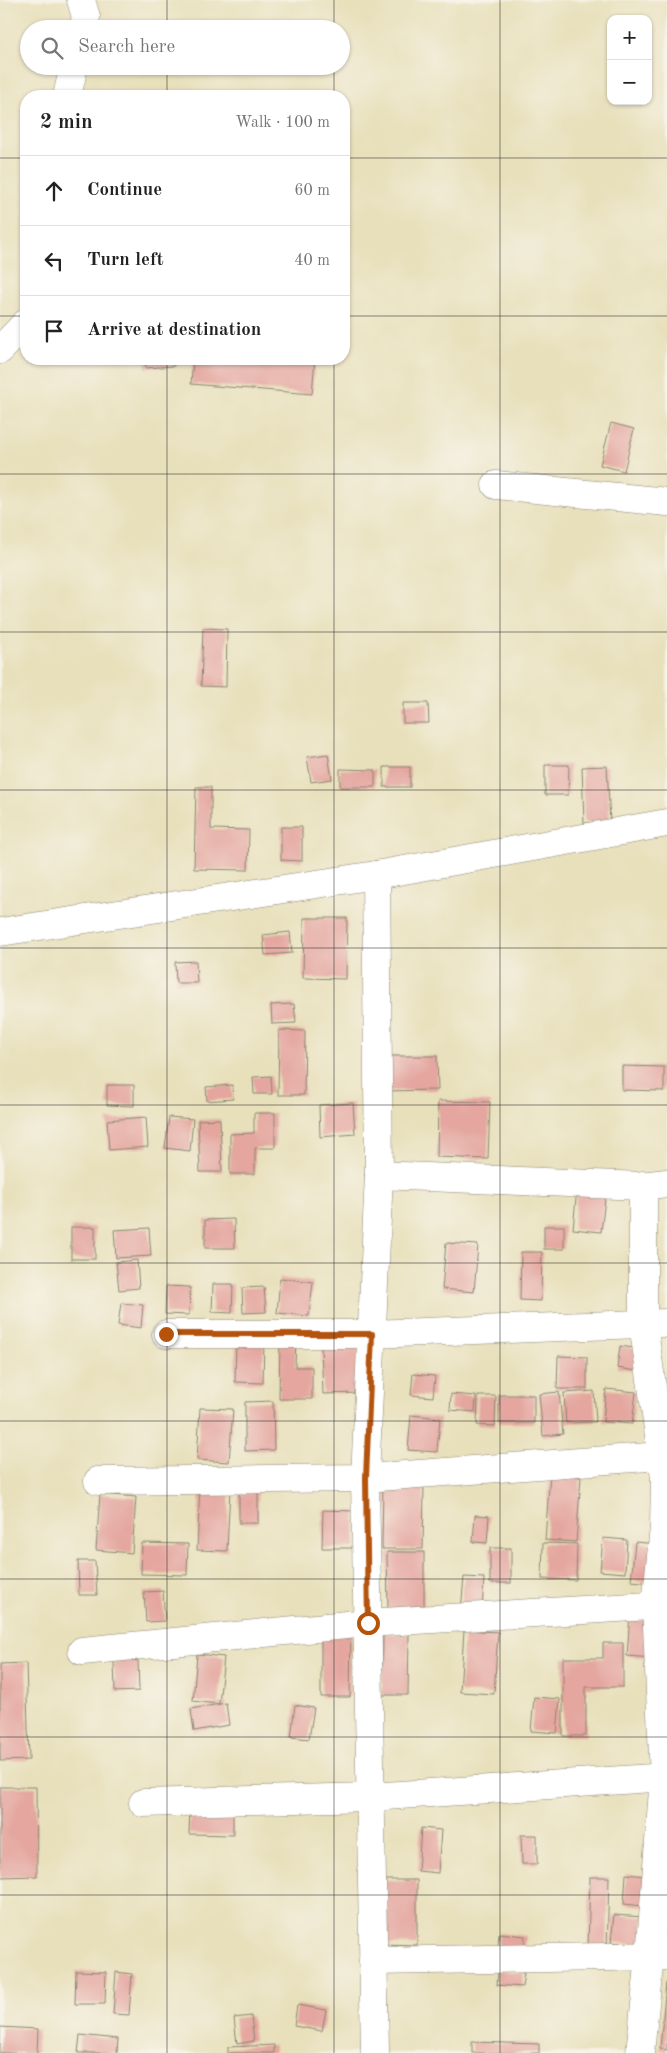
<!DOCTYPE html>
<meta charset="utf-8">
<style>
:root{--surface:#fff;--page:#f2f2f2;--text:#222;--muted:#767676;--line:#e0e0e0}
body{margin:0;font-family:"Old Standard TT",serif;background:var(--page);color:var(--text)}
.controls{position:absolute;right:15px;top:15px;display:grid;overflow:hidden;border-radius:10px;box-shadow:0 1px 4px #0004}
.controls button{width:45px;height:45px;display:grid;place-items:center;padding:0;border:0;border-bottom:1px solid var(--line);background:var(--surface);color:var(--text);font:25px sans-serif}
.stop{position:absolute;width:15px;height:15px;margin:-11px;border:4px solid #b45309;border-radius:50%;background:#fff}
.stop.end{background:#b45309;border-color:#fff;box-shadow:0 1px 5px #0008}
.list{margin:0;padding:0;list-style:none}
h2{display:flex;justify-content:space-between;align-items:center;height:65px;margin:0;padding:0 20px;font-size:21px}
h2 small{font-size:16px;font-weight:400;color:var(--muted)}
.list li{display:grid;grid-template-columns:32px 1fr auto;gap:15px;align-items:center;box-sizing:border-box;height:70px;padding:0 20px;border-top:1px solid var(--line)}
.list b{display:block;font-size:19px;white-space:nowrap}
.list em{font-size:16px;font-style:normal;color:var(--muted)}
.icon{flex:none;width:28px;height:28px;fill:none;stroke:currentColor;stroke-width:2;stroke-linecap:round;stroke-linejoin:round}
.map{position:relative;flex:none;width:667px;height:2053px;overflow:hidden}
.search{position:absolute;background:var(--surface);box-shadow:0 1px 4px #0004;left:20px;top:20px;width:330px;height:55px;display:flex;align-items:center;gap:12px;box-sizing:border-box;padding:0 18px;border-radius:28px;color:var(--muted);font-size:19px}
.panel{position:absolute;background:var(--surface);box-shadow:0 1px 4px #0004;left:20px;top:90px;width:330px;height:275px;border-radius:20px}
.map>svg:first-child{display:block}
</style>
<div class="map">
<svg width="667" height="2053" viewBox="0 0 667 2053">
<rect width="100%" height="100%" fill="#f7f3e8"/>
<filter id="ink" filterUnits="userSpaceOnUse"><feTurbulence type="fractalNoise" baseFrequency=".02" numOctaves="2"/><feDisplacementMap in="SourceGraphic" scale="10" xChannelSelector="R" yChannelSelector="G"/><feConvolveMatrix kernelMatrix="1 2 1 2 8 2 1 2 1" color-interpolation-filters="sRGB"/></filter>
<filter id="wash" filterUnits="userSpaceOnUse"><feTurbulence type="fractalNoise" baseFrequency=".0096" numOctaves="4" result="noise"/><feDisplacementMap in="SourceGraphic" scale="20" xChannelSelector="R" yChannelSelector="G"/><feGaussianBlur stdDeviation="1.12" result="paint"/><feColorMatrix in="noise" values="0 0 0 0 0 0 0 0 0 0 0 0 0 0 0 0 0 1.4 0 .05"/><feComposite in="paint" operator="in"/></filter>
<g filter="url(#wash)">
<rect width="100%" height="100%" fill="#e8e0bb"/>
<g id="blocks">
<g fill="#e4a69f">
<path d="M145,359H174V366L146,368Z"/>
<path d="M193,359H315L312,394L191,384Z"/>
<path d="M611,423L634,429L624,471L600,465Z"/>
<path d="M203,628L227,629L226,687L201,686Z"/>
<path d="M403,703H428L429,723H403Z"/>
<path d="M328,754L332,779L311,782L307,757Z"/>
<path d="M545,765H569L568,795H545Z"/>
<path d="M607,766L610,823H584L582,767Z"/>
<rect x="384" y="767" width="26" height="20"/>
<path d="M340,769L375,770V787H340Z"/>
<path d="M196,787H211V829L249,830L248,870L194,869Z"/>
<path d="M281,827H302V861L281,860Z"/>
<path d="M304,918H347L346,979L303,978Z"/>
<path d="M290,932L292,953L265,955L263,935Z"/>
<path d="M196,961L197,983H176L175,962Z"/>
<path d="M294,1004L296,1023L272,1024L271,1005Z"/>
<path d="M279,1030L305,1031L304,1095H278Z"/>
<path d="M384,1056H437L438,1090L385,1091Z"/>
<path d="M622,1066L664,1067V1091L622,1090Z"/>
<path d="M271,1076L272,1094H254L253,1077Z"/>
<path d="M107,1085H134V1106L107,1105Z"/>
<path d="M232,1085L233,1099L207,1101L206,1087Z"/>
<path d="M438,1101L490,1102L488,1159L437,1157Z"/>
<path d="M353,1103L355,1134L320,1137L319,1105Z"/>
<path d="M254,1113H275V1148H255V1174H230V1134L254,1133Z"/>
<path d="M146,1117L148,1147L109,1150L107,1120Z"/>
<path d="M169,1117L193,1119L190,1151L165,1148Z"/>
<path d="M220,1119L222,1172H200L198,1120Z"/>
<path d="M577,1188L606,1191L601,1232L573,1229Z"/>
<path d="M234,1219L235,1248H205V1220Z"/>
<rect x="544" y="1226" width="20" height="23"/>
<rect x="71" y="1227" width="24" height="32"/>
<path d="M149,1228L151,1256L116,1258L114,1230Z"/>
<path d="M446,1243L478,1245L474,1292L442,1289Z"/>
<path d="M521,1252H542L541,1301L520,1300Z"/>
<path d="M137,1260L139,1288L119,1290L116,1262Z"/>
<path d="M280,1278L313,1282L309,1316L277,1313Z"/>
<path d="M213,1284H233L232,1313L212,1312Z"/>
<path d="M166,1286L190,1287L189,1315L165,1314Z"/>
<path d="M264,1287L266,1312L243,1313L242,1288Z"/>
<path d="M121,1303L143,1305L141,1328L118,1325Z"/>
<path d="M280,1337H296L295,1367H312V1399H279Z"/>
<path d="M236,1341L264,1342L263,1383L235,1382Z"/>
<path d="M358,1343L360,1393L323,1394L321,1345Z"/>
<path d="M620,1346L640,1349L637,1371L617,1368Z"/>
<path d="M558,1356L587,1357V1389H557Z"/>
<path d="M413,1374L435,1376L433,1397L411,1395Z"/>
<path d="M606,1389L636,1392L632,1424L603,1422Z"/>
<path d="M594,1391L596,1422L566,1423L564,1393Z"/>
<path d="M559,1392L563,1434L543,1436L539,1394Z"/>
<path d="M451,1394L476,1396L475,1412L450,1410Z"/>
<rect x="499" y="1395" width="35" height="28"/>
<path d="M478,1396H496L495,1426L477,1425Z"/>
<path d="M273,1401L274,1450L245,1451V1402Z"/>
<path d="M200,1408L233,1409L229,1462L197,1460Z"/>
<path d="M411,1415L440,1418L437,1452L408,1450Z"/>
<path d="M550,1474L581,1477L576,1542L545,1540Z"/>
<path d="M383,1484L424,1485L423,1549H382Z"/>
<path d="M200,1486L230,1488L227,1551L197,1550Z"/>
<rect x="239" y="1490" width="19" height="33"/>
<path d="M100,1494L136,1497L132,1553L96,1550Z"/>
<path d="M323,1510L356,1511L355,1548H322Z"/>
<path d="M475,1515L489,1516L487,1543L473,1542Z"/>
<path d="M603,1538L627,1540L625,1573L600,1571Z"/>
<path d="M635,1542L657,1544L654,1583L631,1581Z"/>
<path d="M142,1543L188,1544L187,1575L141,1574Z"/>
<path d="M543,1543L577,1544L576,1580L542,1579Z"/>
<rect x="490" y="1548" width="21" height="35"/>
<path d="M387,1552H424V1609L388,1610Z"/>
<path d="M78,1561H95L97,1595H79Z"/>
<path d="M464,1577L484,1578L482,1612L461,1610Z"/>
<path d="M163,1591L165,1621L146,1622L144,1592Z"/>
<path d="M630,1614L655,1616L653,1658L627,1656Z"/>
<path d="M321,1630H351L350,1697H321Z"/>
<path d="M464,1630L498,1632L494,1694L460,1692Z"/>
<path d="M383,1634H409L408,1695H382Z"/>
<path d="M603,1643H623V1687H586V1736H563V1658H603Z"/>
<path d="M197,1654L224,1657L219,1704L193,1701Z"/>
<path d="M138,1660L139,1691L115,1692L114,1661Z"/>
<path d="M26,1663L29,1760L0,1761V1664Z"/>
<path d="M534,1697L560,1699L557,1733L531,1731Z"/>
<path d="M226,1703L229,1725L194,1731L191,1709Z"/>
<path d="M295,1705L314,1708L309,1739L291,1737Z"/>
<path d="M0,1787H36L37,1876L0,1877Z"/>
<path d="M190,1807H233V1835L189,1834Z"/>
<path d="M421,1828L441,1830L438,1873L418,1871Z"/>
<path d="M521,1835H537V1864H522Z"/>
<path d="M626,1874L646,1876L644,1906L624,1904Z"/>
<path d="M590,1877H609L607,1950H588Z"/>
<path d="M382,1880H417V1945L382,1944Z"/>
<path d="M614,1915L644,1917L641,1945L611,1942Z"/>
<path d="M499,1933L525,1936L524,1951L498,1948Z"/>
<path d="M498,1970L524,1973L522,1987L497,1985Z"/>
<path d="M76,1971L106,1972L105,2004H75Z"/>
<path d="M116,1972L132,1974L129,2015L113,2014Z"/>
<path d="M666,1983H667V2050L660,2049Z"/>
<path d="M297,2005L326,2010L322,2031L294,2026Z"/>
<path d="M251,2016L254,2041L237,2044L234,2018Z"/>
<path d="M0,2027L38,2029L37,2053H0Z"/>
<path d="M80,2035L118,2039L117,2053H78Z"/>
<path d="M472,2042L539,2044V2053H472Z"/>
<path d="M274,2045V2053H228V2047Z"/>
</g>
</g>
</g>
<g filter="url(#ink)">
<use href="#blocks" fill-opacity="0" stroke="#8a8673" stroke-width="1"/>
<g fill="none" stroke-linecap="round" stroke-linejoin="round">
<defs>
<g id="minor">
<path d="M81,0L86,17L83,29"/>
<path d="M67,96L74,66"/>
<path d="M0,350L26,323"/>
<path d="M496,485L667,502"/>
<path d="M0,932L376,875L667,823"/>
<path d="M379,1175L641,1186L667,1183"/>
<path d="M166,1334H371L667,1323"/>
<path d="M98,1481L365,1478L661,1456"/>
<path d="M82,1651L367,1623L667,1605"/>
<path d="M143,1803L370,1797L667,1777"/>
<path d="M373,1961L667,1956"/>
<path d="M375,2053L365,1478L379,1175L376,875"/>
<path d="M640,2053L650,1956L664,1777L656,1605L664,1527L665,1478L643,1323V1185"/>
</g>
</defs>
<use href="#minor" stroke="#8a8673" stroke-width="29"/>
<use href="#minor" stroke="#fff" stroke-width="28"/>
</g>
</g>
<g fill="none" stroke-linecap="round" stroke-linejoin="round" filter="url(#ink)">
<path stroke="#b45309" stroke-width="6" d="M166,1334H372L366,1478L368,1623"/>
</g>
<path fill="none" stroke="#2b2b2b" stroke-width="1" stroke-opacity="0.55" d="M167,0V29M334,0V29M500,0V2053M167,66V96M334,66V96M0,158H26M344,158H667M0,316H26M344,316H667M167,359V2053M334,359V2053M0,474H667M0,632H667M0,790H667M0,948H667M0,1105H667M0,1263H667M0,1421H667M0,1579H667M0,1737H667M0,1895H667"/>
</svg>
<div class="controls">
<button>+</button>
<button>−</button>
</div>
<div class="stop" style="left:368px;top:1623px"></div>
<div class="stop end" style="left:166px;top:1334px"></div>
<div class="search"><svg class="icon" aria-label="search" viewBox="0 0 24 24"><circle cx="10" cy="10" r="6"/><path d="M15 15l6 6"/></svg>Search here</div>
<section class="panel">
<h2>2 min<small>Walk · 100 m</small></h2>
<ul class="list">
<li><svg class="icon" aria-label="ahead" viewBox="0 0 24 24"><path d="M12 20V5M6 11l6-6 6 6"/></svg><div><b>Continue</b></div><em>60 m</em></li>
<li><svg class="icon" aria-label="left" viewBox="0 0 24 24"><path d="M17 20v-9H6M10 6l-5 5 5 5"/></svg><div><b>Turn left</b></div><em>40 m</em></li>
<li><svg class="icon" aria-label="arrive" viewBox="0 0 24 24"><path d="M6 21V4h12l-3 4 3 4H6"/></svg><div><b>Arrive at destination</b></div></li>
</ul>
</section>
</div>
